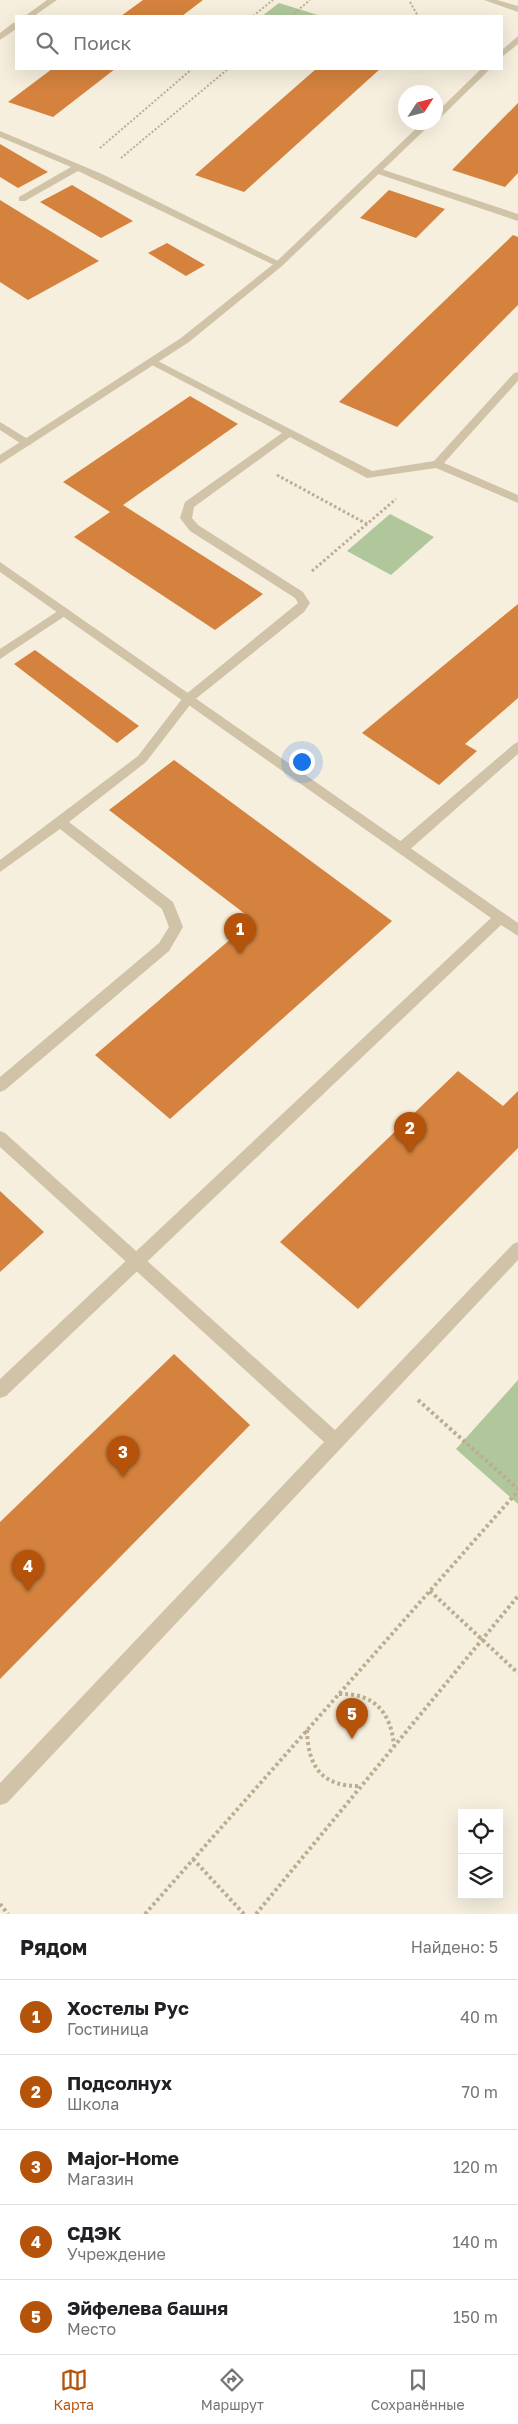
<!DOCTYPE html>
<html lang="ru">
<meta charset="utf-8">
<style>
:root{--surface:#fff;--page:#f2f2f2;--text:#202124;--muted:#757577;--line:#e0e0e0;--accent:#b45309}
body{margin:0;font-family:"Golos Text",sans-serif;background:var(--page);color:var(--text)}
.controls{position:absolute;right:15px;bottom:15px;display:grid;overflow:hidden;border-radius:0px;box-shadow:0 5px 20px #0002}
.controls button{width:45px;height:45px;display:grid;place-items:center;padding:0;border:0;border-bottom:1px solid var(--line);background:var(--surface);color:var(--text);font:25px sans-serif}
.compass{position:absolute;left:398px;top:85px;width:45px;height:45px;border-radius:50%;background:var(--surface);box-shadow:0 5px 20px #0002;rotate:54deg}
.you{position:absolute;left:301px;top:761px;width:18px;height:18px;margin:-12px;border:4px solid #fff;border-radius:50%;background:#1a73e8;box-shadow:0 0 0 8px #1a73e833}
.badge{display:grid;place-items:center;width:32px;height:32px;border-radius:50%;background:var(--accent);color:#fff;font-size:16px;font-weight:700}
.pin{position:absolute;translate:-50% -41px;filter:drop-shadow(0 1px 2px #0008)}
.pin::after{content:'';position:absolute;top:26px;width:18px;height:15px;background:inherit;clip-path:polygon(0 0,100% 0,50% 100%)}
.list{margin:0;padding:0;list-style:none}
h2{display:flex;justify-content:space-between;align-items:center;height:65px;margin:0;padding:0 20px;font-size:21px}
h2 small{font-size:16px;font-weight:400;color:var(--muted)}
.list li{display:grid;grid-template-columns:32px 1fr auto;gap:15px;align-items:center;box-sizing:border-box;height:75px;padding:0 20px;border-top:1px solid var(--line)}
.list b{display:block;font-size:19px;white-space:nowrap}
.list p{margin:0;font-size:16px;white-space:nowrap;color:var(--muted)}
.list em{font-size:16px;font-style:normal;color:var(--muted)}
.icon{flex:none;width:28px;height:28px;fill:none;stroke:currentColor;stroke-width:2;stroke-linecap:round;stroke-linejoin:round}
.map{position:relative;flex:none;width:518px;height:1914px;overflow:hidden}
.search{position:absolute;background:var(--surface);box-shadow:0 5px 20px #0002;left:15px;right:15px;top:15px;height:55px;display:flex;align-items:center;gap:12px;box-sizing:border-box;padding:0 18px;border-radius:0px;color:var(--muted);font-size:19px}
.sheet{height:440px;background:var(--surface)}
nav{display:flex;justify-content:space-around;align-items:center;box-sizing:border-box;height:70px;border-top:1px solid var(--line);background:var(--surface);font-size:14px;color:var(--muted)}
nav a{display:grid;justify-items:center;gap:2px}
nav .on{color:var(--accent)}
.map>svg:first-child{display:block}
</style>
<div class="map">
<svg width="518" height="1914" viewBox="0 0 518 1914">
<rect width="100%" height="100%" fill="#f6efde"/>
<g fill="#afc79b">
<path d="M279,3L321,16H262Z"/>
<path d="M390,514L434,537L391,575L347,551Z"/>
<path d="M518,1380V1504L456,1449Z"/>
</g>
<g fill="#d4823d">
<path d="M143,0H203L182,16H121Z"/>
<path d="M52,69H115L53,117L8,102Z"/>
<path d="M316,69H380L244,192L195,175Z"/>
<path d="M518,103V173L505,187L452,170Z"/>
<path d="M0,144L48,172L18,188L0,177Z"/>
<path d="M72,185L133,221L101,238L40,202Z"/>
<path d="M389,190L445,209L416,238L360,218Z"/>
<path d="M0,200L99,261L28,300L0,282Z"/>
<path d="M513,235L518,237V305L397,427L339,402Z"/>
<path d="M167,243L205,265L186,276L148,253Z"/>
<path d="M190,396L238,424L123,505L263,594L215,630L74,537L110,512L63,482Z"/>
<path d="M518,604V698L465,744L477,751L439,785L362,733Z"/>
<path d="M35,650L139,726L117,743L14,664Z"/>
<path d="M174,760L392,921L170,1119L95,1055L253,920L109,810Z"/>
<path d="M458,1071L503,1106L518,1091V1148L358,1309L280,1242Z"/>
<path d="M0,1191L44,1232L0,1272Z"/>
<path d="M174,1354L250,1425L0,1679V1522Z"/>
</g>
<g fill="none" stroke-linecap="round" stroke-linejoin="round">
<g stroke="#bcad91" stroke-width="2" stroke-dasharray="2 2" stroke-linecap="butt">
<path d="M410,2L418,16"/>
<path d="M253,16L273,0"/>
<path d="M291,16L310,0"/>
<path d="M100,148L192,69"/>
<path d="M121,158L228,69"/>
</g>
<g stroke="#bcad91" stroke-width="3" stroke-dasharray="2.5 2.5" stroke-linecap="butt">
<path d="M277,475L367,524"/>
<path d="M312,571L396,499"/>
</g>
<g stroke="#bcad91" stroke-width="4" stroke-dasharray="3 3" stroke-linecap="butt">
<path d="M418,1400L518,1489"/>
<path d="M430,1591L518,1673"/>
<path d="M339,1694C374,1693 391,1712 394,1746"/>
<path d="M307,1730C308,1767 322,1787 361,1786"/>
<path d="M193,1859L244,1914"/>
<path d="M0,1904L8,1914"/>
<path d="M145,1914L518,1491"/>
<path d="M256,1914L518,1596"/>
</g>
<g fill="#d0c3a8" fill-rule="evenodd">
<path d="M0,131L102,174L284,264L276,266L78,171L25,201H19V197L71,167L0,137Z"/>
<path d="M375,169H381L518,214V221L375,173Z"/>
<path d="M154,359L372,471L434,461L514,373L518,372V381L444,463L518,495V503L436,468L367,478L290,437L194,507L192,518L198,525L303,592L310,603L304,612L193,701L146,762L69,822L173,902L183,927L169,951L5,1090L0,1092V1077L159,943L169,927L162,909L60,829L0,872V860L138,756L185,695L298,603L295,598L190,531L180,518L185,502L282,433L150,364V360Z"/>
<path d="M0,422L31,441V445H23L0,430Z"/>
<path d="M64,607L70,611L68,614L0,659V649Z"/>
<path d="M518,742V754L407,852H397L395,848L397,844L514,744Z"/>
<path d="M0,1131L5,1133L335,1430L513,1244L518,1242V1260L7,1803L0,1805V1783L324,1442L0,1147Z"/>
</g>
<g fill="#d0c3a8" fill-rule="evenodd">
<path d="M47,0H57L34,16H25Z"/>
<path d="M13,23H16V29L0,40V33Z"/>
<path d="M518,36V44L502,57V50Z"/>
<path d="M481,69H490L439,119L436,120V113Z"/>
<path d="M423,122H433L282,266L189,342L0,464V455L181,338L276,262Z"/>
<path d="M0,562L518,923V936L501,925L6,1396L0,1398V1379L491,918L0,572Z"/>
</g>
<path fill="#d0c3a8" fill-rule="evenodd" d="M484,0H497L518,6V12Z"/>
</g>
</svg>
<div class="controls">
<button><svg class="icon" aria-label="locate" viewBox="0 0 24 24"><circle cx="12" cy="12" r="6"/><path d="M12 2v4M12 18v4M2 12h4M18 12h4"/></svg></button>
<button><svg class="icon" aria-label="layers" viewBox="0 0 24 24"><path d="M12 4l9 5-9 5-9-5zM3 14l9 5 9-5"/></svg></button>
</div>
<svg class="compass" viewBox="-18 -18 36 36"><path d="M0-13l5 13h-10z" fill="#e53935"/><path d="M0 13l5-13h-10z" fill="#757577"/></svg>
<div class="you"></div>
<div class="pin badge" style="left:240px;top:954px">1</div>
<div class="pin badge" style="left:410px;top:1153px">2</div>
<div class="pin badge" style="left:123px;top:1477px">3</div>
<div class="pin badge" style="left:28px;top:1591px">4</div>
<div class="pin badge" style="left:352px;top:1739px">5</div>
<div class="search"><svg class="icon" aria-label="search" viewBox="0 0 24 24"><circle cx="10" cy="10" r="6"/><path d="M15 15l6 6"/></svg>Поиск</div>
</div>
<section class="sheet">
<h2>Рядом<small>Найдено: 5</small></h2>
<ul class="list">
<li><span class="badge">1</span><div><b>Хостелы Рус</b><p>Гостиница</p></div><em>40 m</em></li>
<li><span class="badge">2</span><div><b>Подсолнух</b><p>Школа</p></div><em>70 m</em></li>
<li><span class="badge">3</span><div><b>Major-Home</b><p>Магазин</p></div><em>120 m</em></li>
<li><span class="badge">4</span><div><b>СДЭК</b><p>Учреждение</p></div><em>140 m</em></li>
<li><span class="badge">5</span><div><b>Эйфелева башня</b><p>Место</p></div><em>150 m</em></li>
</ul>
</section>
<nav>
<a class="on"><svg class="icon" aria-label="map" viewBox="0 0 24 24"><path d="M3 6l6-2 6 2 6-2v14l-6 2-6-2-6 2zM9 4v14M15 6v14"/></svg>Карта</a>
<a><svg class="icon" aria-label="directions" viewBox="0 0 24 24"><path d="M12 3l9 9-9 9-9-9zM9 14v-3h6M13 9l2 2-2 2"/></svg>Маршрут</a>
<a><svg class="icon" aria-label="saved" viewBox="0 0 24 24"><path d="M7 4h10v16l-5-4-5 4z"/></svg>Сохранённые</a>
</nav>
